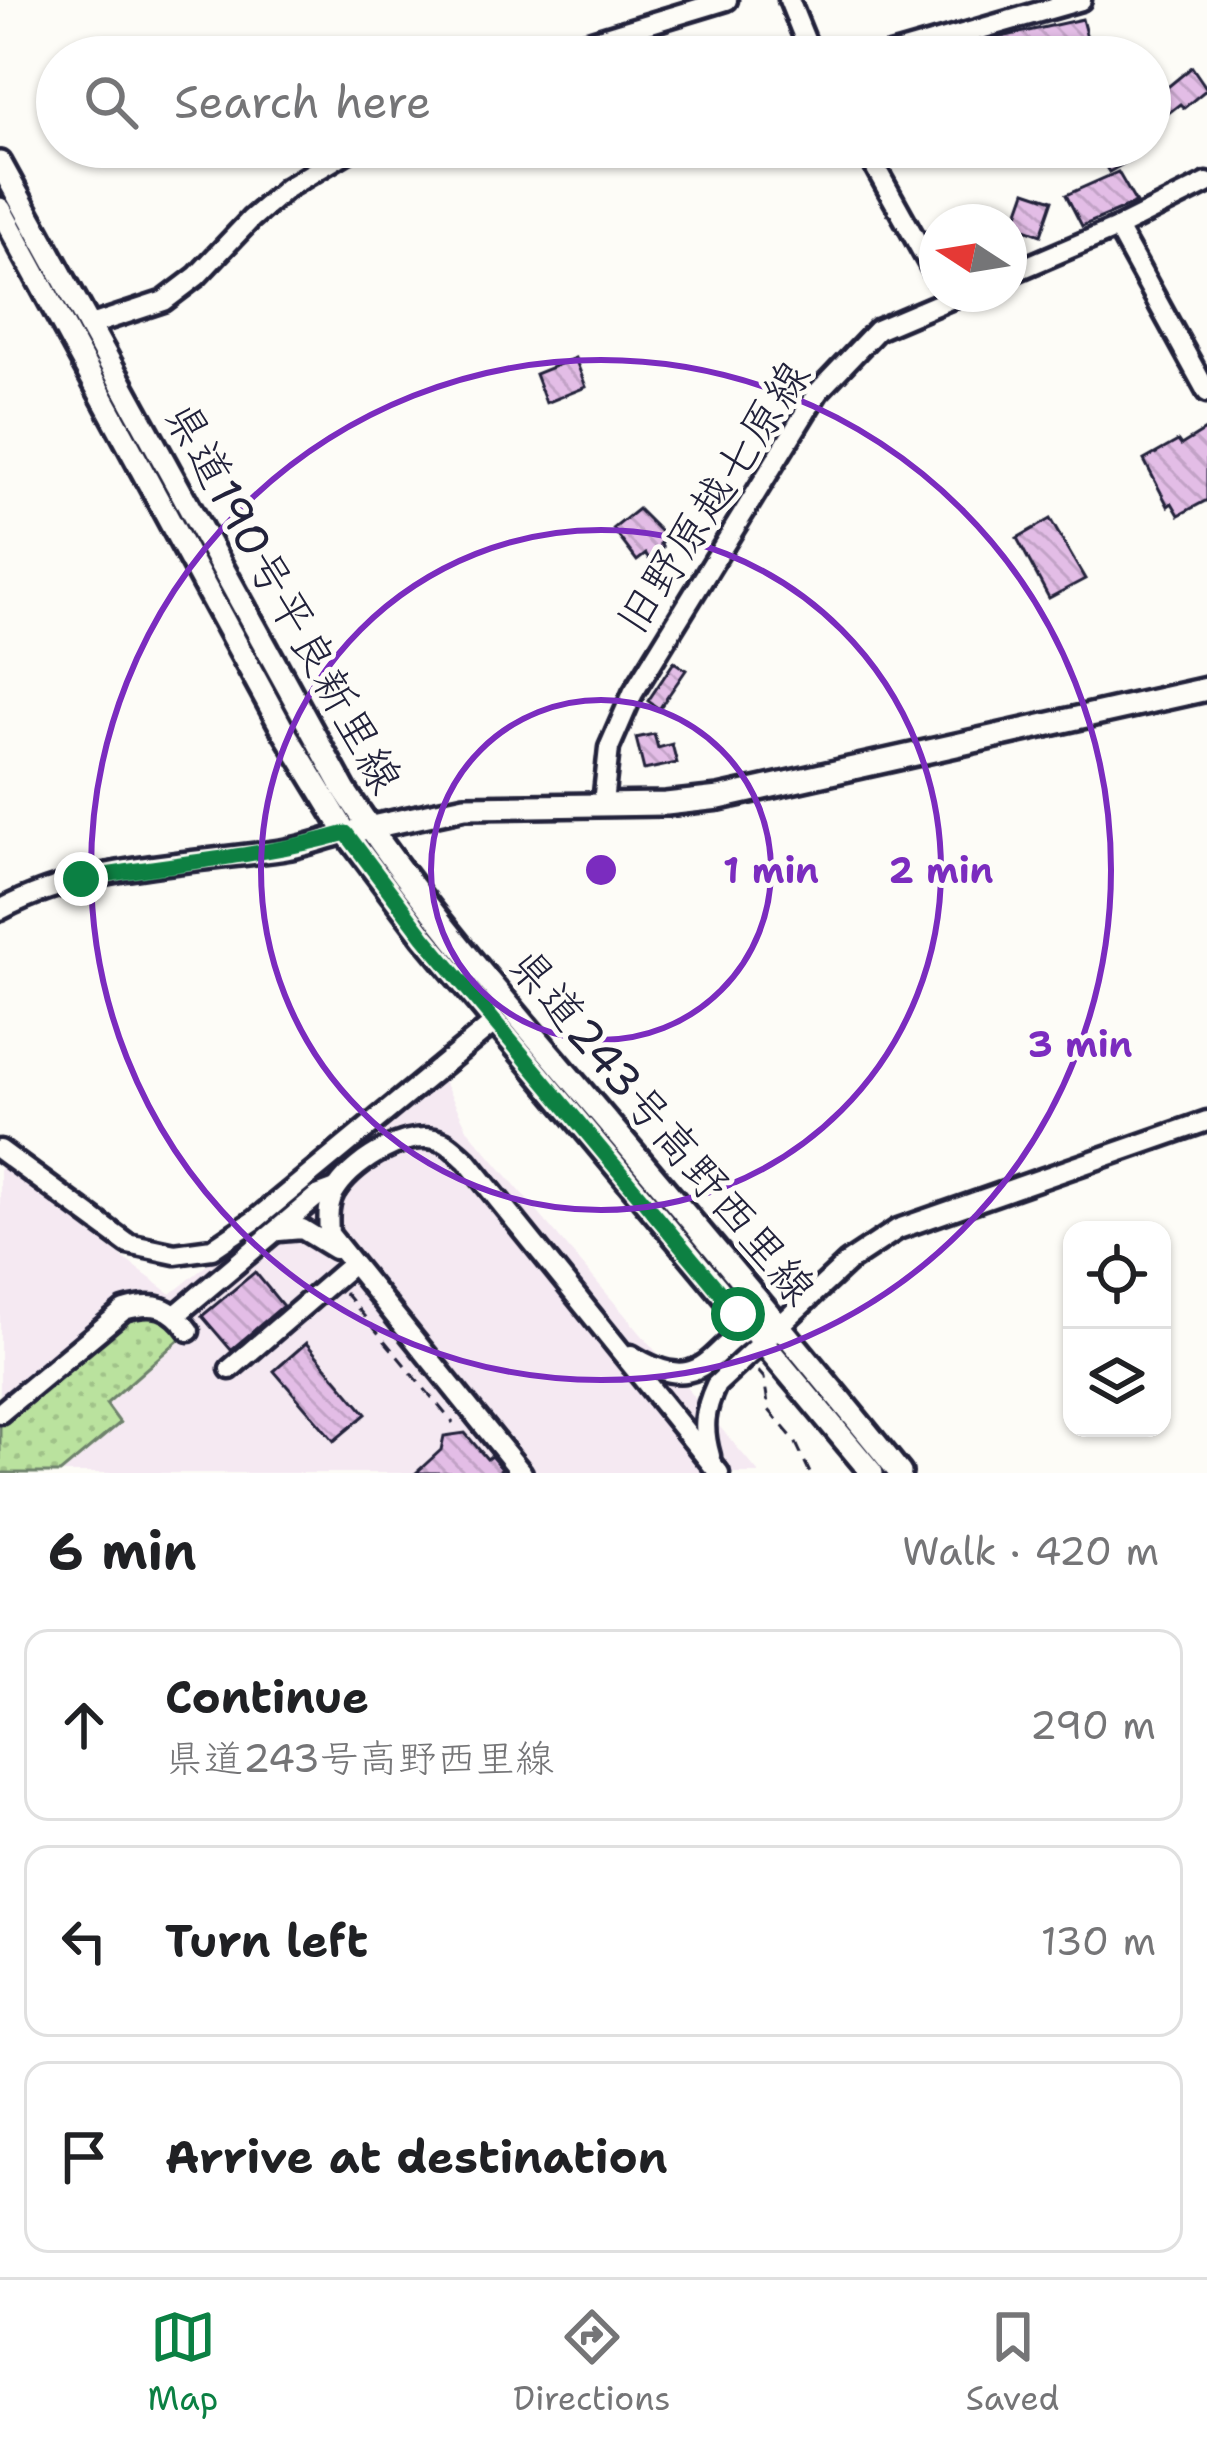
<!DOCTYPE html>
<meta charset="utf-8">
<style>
:root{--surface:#fff;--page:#f2f2f2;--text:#202124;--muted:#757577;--line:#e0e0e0;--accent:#0b8043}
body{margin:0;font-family:"Shantell Sans","Klee One",sans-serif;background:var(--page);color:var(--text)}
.controls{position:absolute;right:36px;bottom:36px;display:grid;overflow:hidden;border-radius:24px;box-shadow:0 3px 9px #0004}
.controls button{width:108px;height:108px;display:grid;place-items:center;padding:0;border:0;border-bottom:3px solid var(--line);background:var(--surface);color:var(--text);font:60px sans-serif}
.compass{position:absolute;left:919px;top:204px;width:108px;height:108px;border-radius:50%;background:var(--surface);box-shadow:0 3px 9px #0004;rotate:282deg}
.stop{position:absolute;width:36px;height:36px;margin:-27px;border:9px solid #0b8043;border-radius:50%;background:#fff}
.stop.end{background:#0b8043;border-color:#fff;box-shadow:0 3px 12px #0008}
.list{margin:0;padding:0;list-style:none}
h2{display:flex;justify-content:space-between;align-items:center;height:156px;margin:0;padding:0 48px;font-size:51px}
h2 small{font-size:39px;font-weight:400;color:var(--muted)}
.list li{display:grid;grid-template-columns:78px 1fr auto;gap:36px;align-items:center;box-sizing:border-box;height:192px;margin:0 24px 24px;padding:0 24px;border:3px solid var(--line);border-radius:24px}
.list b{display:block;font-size:45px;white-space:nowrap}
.list p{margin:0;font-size:39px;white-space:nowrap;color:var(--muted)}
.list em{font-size:39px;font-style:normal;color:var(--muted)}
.icon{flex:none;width:66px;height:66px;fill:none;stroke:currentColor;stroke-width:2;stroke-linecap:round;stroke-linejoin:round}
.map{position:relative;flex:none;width:1207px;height:1473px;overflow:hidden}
.search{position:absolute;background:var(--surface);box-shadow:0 3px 9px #0004;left:36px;right:36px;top:36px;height:132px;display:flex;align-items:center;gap:30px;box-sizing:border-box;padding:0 42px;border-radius:66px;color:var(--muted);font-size:45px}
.sheet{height:804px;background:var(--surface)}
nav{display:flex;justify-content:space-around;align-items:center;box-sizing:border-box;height:168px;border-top:3px solid var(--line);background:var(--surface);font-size:33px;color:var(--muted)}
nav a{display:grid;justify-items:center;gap:6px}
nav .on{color:var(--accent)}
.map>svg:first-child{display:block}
</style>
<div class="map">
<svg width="1207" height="1473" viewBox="0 0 1207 1473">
<defs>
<pattern id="grass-dots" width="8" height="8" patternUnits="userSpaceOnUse" patternTransform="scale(3)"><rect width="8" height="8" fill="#bae29e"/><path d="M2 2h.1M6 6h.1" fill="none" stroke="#a0c289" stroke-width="1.8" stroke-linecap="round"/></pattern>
<pattern id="building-back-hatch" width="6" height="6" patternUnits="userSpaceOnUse" patternTransform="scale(3)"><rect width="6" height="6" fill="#e3bde6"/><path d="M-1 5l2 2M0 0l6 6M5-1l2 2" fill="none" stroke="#c2a2c6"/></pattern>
</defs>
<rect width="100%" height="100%" fill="#fdfcf7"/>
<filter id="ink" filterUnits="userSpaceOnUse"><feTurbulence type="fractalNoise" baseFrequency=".00833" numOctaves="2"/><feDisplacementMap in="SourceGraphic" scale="24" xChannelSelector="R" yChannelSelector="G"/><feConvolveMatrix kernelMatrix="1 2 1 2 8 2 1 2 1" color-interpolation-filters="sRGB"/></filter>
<g filter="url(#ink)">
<path fill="#f5e9f2" d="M441,1076L468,1130L759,1473H0V1165L171,1294Z"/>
<path fill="url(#grass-dots)" stroke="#6e826c" stroke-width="3" d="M144,1304L189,1331L106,1404L120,1423L60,1473H0V1413Z"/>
<g fill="url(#building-back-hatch)" stroke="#22223b" stroke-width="3">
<path d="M1082,19L1092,57H1029L1021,47L1001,49L997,38Z"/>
<path d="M1192,67L1207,89L1184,108L1180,104L1166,115L1153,99Z"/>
<path d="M1094,147H1125L1132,159L1109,172Z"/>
<path d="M1118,172L1136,203L1082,226L1066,195Z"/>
<path d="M1026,191L1053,200L1041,235L1014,225Z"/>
<path d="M575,358L586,387L546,403L535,374Z"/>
<path d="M1207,429V500L1179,515L1172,503L1168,506L1144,460L1178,441L1181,445Z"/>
<path d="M638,509L667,538L660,544L663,547L649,559L646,554L637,561L613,529Z"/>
<path d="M1050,519L1085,579L1049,598L1017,538Z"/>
<path d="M674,662L686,670L659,709L648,701Z"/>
<path d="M654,734L658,748L672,744L677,763L644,770L636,738Z"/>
<path d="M255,1272L283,1306L231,1350L202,1316Z"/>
<path d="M306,1343L366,1414L334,1441L274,1371Z"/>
<path d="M465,1433L487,1459L491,1456L502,1469L497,1473H416L441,1450L444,1436Z"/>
</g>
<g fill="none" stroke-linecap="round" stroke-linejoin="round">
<defs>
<g id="minor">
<path d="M789,0L812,57"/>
<path d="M539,57L727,0"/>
<path d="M883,57L1081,0"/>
<path d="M864,147L937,278"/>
<path d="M1117,228L1207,392"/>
<path d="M1009,274L1117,228L1207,183"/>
<path d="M88,326L164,301L197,276L251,219L287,188L356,147"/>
<path d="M603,803L609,748L633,693L818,392L877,330L962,294"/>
<path d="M0,910C86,864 188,864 283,850C304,847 325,839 346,833"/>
<path d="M0,1150L128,1244L175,1254L212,1249L255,1220L495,1022"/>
<path d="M279,1231L302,1229L335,1249"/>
<path d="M177,1314L317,1196L336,1189"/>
<path d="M631,1355C713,1406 711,1331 764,1325"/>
<path d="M230,1369L351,1265"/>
<path d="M0,1413L124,1310C154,1301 171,1306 189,1331"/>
<path d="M710,1456C702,1428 704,1411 716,1385L848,1262L898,1229L1207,1121"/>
<path d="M522,1473L329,1234C328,1219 327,1201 337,1188C356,1160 410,1127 444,1142C452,1146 460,1155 467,1161L719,1473"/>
</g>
<g id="major">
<path d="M0,163L345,791C421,906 513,1010 601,1114C702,1233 802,1352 900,1473"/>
<path d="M0,209L282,728L346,833L424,937L872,1473"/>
<path d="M358,830L465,807L666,804L719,798L1207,689"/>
</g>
</defs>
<use href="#minor" stroke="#22223b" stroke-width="27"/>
<use href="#major" stroke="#22223b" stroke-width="30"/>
<g stroke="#22223b" stroke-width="3" stroke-dasharray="12 9" stroke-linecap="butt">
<path d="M344,1292L453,1423"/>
<path d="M758,1371L764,1378L769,1410L795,1441L810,1473"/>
</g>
<use href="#minor" stroke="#fdfcf7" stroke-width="18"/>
<use href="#major" stroke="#fdfcf7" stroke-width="21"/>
</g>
</g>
<g fill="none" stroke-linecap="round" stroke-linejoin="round" filter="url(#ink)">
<path stroke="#0b8043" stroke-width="15" d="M81,879C169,863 259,858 346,833L424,937L738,1314"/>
</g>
<g fill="none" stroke="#7b2cbf" stroke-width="6">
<circle cx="601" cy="870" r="170"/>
<circle cx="601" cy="870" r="340"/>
<circle cx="601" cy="870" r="510"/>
</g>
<g text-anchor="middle" stroke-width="10" stroke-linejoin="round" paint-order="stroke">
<g font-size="45" fill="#22223b" stroke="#fdfcf7">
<text transform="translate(712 497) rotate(-57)" y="16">旧野原越七原線</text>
<text transform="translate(284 597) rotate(61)" y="16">県道190号平良新里線</text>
<text transform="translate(663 1126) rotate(50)" y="16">県道243号高野西里線</text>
</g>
</g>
<circle cx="601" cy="870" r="18" fill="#7b2cbf" stroke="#fdfcf7" stroke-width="6"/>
<g font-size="36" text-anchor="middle" font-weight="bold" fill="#7b2cbf" stroke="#fdfcf7" stroke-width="10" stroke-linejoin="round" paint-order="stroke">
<text x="771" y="883">1 min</text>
<text x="941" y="883">2 min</text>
<text x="1080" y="1057">3 min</text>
</g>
</svg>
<div class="controls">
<button><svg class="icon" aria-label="locate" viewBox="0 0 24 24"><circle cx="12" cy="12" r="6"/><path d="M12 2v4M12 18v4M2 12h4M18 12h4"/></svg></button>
<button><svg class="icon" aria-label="layers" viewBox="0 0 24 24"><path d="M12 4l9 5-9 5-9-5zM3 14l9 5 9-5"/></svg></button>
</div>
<svg class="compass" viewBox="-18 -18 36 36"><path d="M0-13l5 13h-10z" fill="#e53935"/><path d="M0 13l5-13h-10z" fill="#757577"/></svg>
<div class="stop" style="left:738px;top:1314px"></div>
<div class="stop end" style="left:81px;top:879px"></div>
<div class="search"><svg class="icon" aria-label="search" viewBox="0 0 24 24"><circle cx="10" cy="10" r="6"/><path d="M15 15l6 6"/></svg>Search here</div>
</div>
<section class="sheet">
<h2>6 min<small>Walk · 420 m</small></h2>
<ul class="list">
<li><svg class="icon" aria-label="ahead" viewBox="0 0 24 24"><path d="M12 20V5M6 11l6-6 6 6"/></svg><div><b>Continue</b><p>県道243号高野西里線</p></div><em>290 m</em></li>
<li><svg class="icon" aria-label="left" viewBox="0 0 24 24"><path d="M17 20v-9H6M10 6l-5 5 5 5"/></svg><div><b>Turn left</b></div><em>130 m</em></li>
<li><svg class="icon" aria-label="arrive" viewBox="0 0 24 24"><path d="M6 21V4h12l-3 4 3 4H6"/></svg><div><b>Arrive at destination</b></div></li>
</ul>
</section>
<nav>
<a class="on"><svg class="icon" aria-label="map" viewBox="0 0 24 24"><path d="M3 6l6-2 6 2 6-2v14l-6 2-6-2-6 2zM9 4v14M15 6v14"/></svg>Map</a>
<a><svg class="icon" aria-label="directions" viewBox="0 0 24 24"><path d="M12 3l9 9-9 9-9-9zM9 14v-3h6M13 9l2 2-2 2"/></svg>Directions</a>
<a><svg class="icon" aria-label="saved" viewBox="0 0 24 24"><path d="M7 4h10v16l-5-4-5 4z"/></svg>Saved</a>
</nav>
